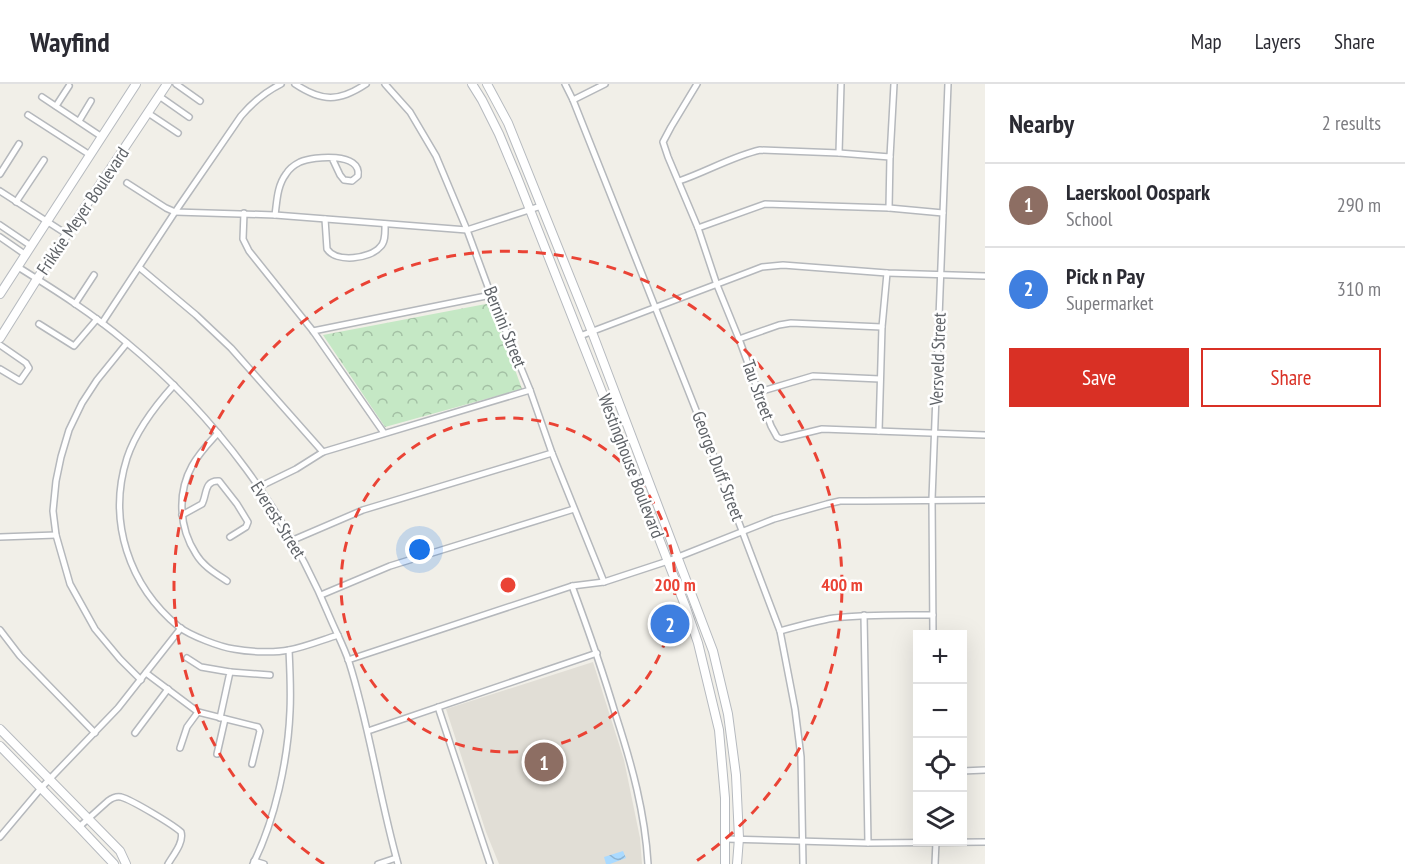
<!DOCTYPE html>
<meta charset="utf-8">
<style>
:root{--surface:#fff;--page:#f7f7f7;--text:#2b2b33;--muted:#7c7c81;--line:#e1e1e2;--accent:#d93025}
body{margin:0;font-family:"PT Sans Narrow",sans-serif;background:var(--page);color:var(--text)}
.controls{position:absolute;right:18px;bottom:18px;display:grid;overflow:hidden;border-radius:0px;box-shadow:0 6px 24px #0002}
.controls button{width:54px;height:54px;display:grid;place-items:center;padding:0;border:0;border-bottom:2px solid var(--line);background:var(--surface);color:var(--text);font:30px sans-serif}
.you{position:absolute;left:420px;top:466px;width:21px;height:21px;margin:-15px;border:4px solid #fff;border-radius:50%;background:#1a73e8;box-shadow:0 0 0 9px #1a73e833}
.badge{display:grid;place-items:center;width:39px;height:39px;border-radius:50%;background:var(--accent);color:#fff;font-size:20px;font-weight:700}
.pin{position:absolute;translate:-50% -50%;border:3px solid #fff;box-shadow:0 2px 6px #0006}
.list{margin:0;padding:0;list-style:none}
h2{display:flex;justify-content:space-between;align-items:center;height:78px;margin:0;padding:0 24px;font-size:26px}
h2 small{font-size:20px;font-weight:400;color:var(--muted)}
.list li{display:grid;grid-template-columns:39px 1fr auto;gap:18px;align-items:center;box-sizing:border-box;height:84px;padding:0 24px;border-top:2px solid var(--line)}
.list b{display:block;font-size:22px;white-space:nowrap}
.list p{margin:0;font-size:20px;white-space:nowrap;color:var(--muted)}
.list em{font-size:20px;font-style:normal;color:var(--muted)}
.actions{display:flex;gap:12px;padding:18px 24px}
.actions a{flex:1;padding:14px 0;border:2px solid var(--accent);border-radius:0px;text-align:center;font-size:21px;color:var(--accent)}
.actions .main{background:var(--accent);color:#fff}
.icon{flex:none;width:33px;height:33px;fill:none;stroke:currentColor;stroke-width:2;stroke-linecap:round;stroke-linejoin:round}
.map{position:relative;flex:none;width:985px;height:780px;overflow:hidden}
header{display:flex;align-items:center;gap:36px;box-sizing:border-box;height:84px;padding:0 30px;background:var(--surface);border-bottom:2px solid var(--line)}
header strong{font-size:28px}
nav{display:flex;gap:33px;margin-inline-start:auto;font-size:21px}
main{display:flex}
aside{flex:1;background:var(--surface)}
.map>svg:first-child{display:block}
</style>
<header>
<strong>Wayfind</strong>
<nav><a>Map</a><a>Layers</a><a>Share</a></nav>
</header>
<main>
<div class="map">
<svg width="985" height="780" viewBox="0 0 985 780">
<defs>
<pattern id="forest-crowns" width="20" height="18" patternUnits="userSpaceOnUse" patternTransform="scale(1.5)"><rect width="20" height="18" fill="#c5e8c5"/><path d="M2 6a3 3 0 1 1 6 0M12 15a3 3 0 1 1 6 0" fill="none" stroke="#a3c0a4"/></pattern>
<pattern id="water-waves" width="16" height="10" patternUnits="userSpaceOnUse" patternTransform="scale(1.5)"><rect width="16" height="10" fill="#aadaff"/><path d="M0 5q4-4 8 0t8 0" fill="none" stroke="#8eb4d2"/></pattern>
</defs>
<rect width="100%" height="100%" fill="#f1efe8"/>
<path fill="#e1ded6" d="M593,578L624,676L640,754L642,780H499L486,748L446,625Z"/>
<path fill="url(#forest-crowns)" d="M491,219L522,305L385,343L323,251Z"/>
<path fill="url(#water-waves)" d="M623,767L626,774L610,780H606L604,773Z"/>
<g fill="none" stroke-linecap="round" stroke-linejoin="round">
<defs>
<g id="street">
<path d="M176,0L200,17"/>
<path d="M295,0C322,18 339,18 366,0"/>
<path d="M385,0L410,28L436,72L467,146L491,211L530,306L552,369L604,498"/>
<path d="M565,0L573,16L705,349L780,547L795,625L801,673L803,780"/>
<path d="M697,0L671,43L663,58L668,73L698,144L717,201L739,255L771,342L777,353L781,355L822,345L985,351"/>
<path d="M159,12L189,33"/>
<path d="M42,13L102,53"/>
<path d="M573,16L605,0"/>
<path d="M56,22L69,2"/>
<path d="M148,29L178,49"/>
<path d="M28,31L90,71"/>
<path d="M79,37L91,17"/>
<path d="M839,69L841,0"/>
<path d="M0,90L19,60"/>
<path d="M679,97C706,88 733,72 760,66L839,69L890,73L894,0"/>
<path d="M127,99L166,124L175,128L275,131L467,146L541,122"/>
<path d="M0,107L68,151"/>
<path d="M16,118L44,76"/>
<path d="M889,124L890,73"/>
<path d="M244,129L243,155L249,167L313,247L384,349"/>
<path d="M275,131C277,117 277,102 286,90C289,85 294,81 300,78C314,72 362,68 358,92L352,97L344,96L340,91L332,74"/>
<path d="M325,135L327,165C336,179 370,175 380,163C386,158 385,147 385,140"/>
<path d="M0,141L31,162"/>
<path d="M698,144L765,120L889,124L943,129"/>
<path d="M0,153L26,171"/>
<path d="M18,183C55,206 93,230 126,258C216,332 287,429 331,536C337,550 344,563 349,578C370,644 379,713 398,780"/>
<path d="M140,184L196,231L231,264L323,368"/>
<path d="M75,220L94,191"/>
<path d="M102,239L175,128L241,32C253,18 265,8 281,0"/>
<path d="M39,240L74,262L97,235"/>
<path d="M313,247L491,211"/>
<path d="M580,252L749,188L762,183L783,181L887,189L985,192"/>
<path d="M739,255L779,241L791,239L882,243"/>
<path d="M127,259L97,296L82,319L69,346L61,373L56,397L53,427L56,451L70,500L95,545L120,575L141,596"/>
<path d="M0,261L26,279L29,284L20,297L0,285"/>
<path d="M174,301C155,322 136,347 127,374C107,437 129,502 179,543C191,552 220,563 234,565C250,568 274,569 289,566C305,563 322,556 338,551"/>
<path d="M759,308L813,292L880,295"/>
<path d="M879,347L882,243L887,189"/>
<path d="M218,349C208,360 199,369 192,382C177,409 179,444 196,470C203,482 215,489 227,497"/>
<path d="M259,403L296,385L323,368L530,306"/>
<path d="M182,431L202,420C207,411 204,396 219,397L237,420L248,438L246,443L230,453"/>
<path d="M0,453L56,451"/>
<path d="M293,456L363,426L552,369"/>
<path d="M572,502C588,545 603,588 616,632C632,681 645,729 648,780"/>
<path d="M321,511L390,482L574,425"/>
<path d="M864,531L868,759"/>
<path d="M0,546L20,572L95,649"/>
<path d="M780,547C798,542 816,537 834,534C867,530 900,531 933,531"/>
<path d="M933,550L932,415L948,0"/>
<path d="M187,574L201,583L230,588L220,634"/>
<path d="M348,576L572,502L604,498L668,477L774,435L827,420L840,417H864L985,416"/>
<path d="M230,588L270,591"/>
<path d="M146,589L198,628L258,643L260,647L252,680"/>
<path d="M438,623L490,780"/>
<path d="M368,647L597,569"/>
<path d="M135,649L168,605"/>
<path d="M180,664L187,643L198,628"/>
<path d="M217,670L225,635"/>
<path d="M962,687L985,686"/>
<path d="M79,743L108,717C112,714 116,712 121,713C132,716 172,740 181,748C184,758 174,770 168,780"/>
<path d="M0,753L42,703L118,624L181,544"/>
<path d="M726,755L868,759L985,758"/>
<path d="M254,777L264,780"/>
<path d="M253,780C275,736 288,676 290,627C291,607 290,586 289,566"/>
<path d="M378,780L396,774"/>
<path d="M935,780L936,758"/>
</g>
<g id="secondary">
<path d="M472,0L482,16L499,50L517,93L609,326L686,524L698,559L719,646L725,714V780"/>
<path d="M487,0L508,39L592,248L713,567L728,630L736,691L739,754L737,780"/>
<path d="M0,210L136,0"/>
<path d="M0,254L37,195L167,0"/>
<path d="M0,645L120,767L126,780"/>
<path d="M0,662L79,743L114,780"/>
</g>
</defs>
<use href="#street" stroke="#b5b8bc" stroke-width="8"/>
<use href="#secondary" stroke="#b6babf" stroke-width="10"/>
<use href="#street" stroke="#fff" stroke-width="5"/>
<use href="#secondary" stroke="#fff" stroke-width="8"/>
</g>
<g fill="none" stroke="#ea4335" stroke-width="3" stroke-dasharray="10 8">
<circle cx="508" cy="501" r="167"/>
<path d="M324 780A334 334 0 1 1 692 780"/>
</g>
<g text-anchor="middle" stroke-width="5" stroke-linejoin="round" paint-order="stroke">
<g font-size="18" fill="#5f6368" stroke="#fff">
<text transform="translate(83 127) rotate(-56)" y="6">Frikkie Meyer Boulevard</text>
<text transform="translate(505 243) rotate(68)" y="6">Bernini Street</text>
<text transform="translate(938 275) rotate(-88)" y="6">Versveld Street</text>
<text transform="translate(758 306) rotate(70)" y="6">Tau Street</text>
<text transform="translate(631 382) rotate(69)" y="6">Westinghouse Boulevard</text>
<text transform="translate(718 382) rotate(69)" y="6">George Duff Street</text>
<text transform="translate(278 436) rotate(58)" y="6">Everest Street</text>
</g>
</g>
<circle cx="508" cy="501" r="9" fill="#ea4335" stroke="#fff" stroke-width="3"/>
<g font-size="18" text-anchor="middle" font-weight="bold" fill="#ea4335" stroke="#fff" stroke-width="5" stroke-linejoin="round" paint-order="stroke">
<text x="675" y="507">200 m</text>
<text x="842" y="507">400 m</text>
</g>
</svg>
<div class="controls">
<button>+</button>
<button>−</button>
<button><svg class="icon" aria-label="locate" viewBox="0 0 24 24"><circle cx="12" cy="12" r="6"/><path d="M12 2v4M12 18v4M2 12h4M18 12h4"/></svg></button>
<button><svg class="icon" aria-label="layers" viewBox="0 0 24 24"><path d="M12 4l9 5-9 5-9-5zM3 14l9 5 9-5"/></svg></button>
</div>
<div class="you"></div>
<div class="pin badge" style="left:544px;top:678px;background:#8d6e63">1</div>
<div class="pin badge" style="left:670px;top:540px;background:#3f7fe0">2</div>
</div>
<aside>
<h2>Nearby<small>2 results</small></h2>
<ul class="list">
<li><span class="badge" style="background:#8d6e63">1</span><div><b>Laerskool Oospark</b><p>School</p></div><em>290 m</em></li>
<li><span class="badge" style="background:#3f7fe0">2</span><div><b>Pick n Pay</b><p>Supermarket</p></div><em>310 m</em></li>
</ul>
<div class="actions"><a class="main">Save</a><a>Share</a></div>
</aside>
</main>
